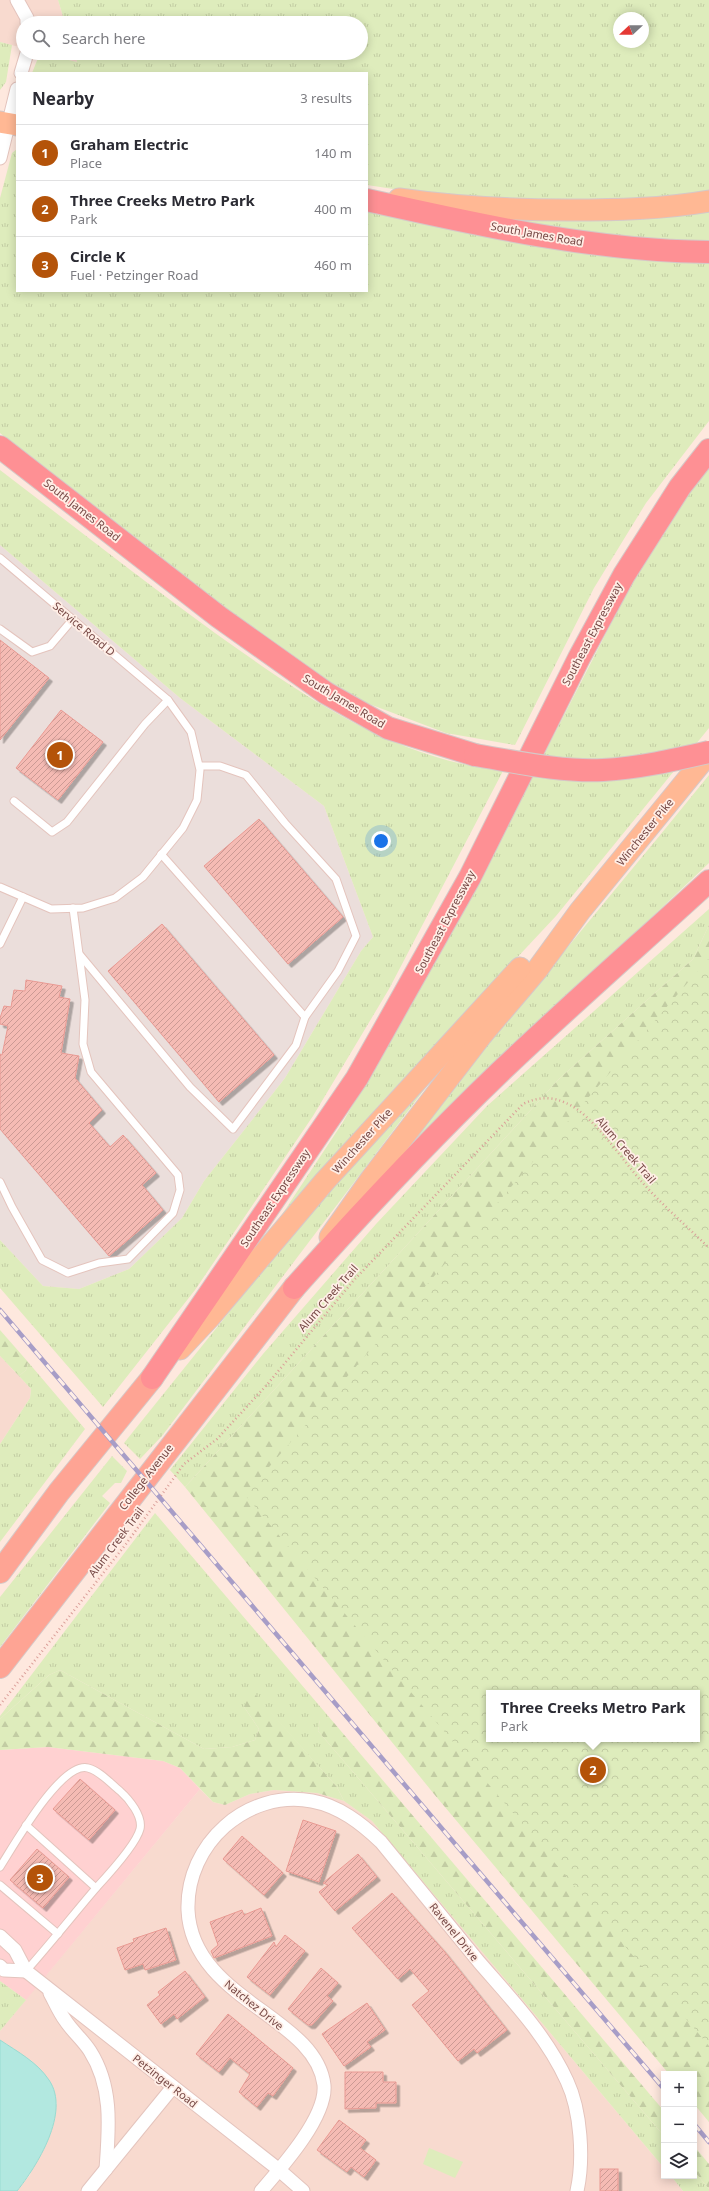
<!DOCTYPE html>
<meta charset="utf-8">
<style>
:root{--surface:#fff;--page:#f7f7f7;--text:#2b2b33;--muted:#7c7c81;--line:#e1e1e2;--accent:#b45309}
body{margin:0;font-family:"Noto Sans",sans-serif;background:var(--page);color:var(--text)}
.controls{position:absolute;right:12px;bottom:12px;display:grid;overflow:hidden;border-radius:0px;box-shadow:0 2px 10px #0003}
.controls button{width:36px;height:36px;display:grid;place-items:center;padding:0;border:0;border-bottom:1px solid var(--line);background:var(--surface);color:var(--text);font:20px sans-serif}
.compass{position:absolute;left:613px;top:12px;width:36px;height:36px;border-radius:50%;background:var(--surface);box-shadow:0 2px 10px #0003;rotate:248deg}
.you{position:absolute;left:381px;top:841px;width:14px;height:14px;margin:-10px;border:3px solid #fff;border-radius:50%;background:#1a73e8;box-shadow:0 0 0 6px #1a73e833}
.badge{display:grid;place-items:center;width:26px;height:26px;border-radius:50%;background:var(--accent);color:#fff;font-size:13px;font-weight:700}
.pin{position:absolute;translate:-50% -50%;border:2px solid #fff;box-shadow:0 1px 4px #0006}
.popup{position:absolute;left:486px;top:1690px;width:214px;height:52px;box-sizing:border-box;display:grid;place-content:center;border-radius:0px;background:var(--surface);filter:drop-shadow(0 1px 3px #0005);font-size:13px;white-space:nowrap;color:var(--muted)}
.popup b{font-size:15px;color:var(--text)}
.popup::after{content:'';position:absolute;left:50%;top:100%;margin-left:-8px;border:8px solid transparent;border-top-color:var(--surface)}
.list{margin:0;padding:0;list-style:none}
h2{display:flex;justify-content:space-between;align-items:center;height:52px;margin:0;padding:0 16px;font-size:17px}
h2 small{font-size:13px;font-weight:400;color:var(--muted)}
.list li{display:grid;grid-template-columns:26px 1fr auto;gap:12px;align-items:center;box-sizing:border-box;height:56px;padding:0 16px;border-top:1px solid var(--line)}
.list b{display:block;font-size:15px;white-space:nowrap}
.list p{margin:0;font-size:13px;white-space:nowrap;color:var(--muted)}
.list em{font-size:13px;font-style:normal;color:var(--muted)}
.icon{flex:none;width:22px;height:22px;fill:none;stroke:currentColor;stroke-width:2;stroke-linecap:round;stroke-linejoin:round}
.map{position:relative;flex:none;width:709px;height:2191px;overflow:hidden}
.search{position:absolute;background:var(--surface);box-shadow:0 2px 10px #0003;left:16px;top:16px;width:352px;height:44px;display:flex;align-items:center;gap:10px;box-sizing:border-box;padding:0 14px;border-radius:22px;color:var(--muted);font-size:15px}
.panel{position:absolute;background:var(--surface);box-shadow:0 2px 10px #0003;left:16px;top:72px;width:352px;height:220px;border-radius:0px}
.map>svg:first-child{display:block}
</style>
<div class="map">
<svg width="709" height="2191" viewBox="0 0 709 2191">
<defs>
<pattern id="grass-tufts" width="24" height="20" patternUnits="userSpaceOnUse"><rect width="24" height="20" fill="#deecbc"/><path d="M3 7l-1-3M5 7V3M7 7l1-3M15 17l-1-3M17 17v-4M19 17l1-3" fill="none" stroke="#c2cca3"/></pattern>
<pattern id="forest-firs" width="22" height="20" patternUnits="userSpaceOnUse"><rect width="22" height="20" fill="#deecbc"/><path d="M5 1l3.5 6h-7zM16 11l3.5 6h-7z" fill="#c2cca3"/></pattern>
<pattern id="park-crowns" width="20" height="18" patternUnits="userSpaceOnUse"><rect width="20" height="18" fill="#deecbc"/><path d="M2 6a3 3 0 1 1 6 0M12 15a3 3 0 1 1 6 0" fill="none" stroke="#c2cca3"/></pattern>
<pattern id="building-hatch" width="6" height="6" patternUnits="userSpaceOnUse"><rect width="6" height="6" fill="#f5bbb4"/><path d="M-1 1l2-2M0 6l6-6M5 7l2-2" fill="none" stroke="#cb9a94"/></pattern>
<filter id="shadow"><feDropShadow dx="3.5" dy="3.5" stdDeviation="0" flood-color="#0004"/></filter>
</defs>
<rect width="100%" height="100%" fill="#fee8de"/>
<g fill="#f8dacf">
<path d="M0,0H58L65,23H23V48L0,42Z"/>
<path d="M41,53H75L77,62Z"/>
<path d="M0,1356L31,1389L30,1398L0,1444Z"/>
<path d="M200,1789L213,1802L225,1805L250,1794L274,1790L317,1793L344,1801L372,1821L664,2168V2176H671L683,2191H17L30,2175L57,2103L50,2081L32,2061L0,2040V2031Z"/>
</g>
<path fill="#ffd1d1" d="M48,1747L163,1761L180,1768L200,1789L26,2000L0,1981V1750Z"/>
<path fill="#ebdedb" d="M0,545L180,698L324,806L373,937L361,951L285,1078L204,1181L182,1218L129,1269L79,1289L43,1286L0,1240Z"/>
<g fill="url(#grass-tufts)" fill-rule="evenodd">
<path d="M58,0H709V192L586,204L413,192L367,185V73H32L40,53L77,62L75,53H361V23H65ZM619,18H643V42H619Z"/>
<path d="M0,42L12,45L6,82L0,90Z"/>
<path d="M17,149V291H367V212L524,244L619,257L709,263V421L646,503L594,588L515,745L446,733L364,702L318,675L264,640L139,546L0,433V198L12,153Z"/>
<path d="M709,208V243L680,244L524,225L523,218Z"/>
<path d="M709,465V728L556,916L380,1104L283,1222L279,1219L343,1122L468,903L642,563Z"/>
<path d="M0,470C71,524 142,580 215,633C304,696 391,758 503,771L389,989L313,1116L195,1290L103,1407L0,1288V1240L43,1286L79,1289L129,1269L182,1218L204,1181L285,1078L361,951L373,937L324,806L180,698L0,545Z"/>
<path d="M709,775V863L419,1137L417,1134C512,1012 612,895 709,775Z"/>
<path d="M709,909V925L693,959L559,1079L185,1487L170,1470L263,1354L376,1224L487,1106Z"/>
<path d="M427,1086L162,1436L140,1459L124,1443L316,1204Z"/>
<path d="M28,1362L85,1429L0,1542V1444L30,1398L31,1389L19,1376L26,1370Z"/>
<path d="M112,1456L127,1471L121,1483H115L102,1496L110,1503L0,1647V1597Z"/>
<path d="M155,1513L329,1717L320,1720L318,1731L664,2136V2168L372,1821L344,1801L337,1787L254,1694L244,1707L259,1729L255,1740L232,1747L204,1749L60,1670L49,1675L0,1719V1716Z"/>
<path d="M0,1981L26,2000L0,2031Z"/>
<path d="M694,2171L709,2189V2191H683L671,2176H694Z"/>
</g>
<g fill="url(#forest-firs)" fill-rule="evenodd">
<path d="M709,925V2122L694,2104V2074H669L434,1794L185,1487L559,1079L693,959ZM489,1693H697V1739H489Z"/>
<path d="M0,1330L28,1362L26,1370L19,1376L0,1356Z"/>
<path d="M60,1670L204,1749L232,1747L255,1740L259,1729L244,1707L247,1695L254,1693L337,1787L344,1801L317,1793L274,1790L250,1794L225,1805L213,1802L180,1768L163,1761L48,1747L0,1750V1719L49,1675Z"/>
<path d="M329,1717L664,2111V2136L318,1731L320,1719Z"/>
<path d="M694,2146L709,2164V2189L694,2171Z"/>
</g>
<path fill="url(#park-crowns)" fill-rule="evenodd" d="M709,958V2046L245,1495ZM489,1693H697V1739H489Z"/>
<path fill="#deecbc" d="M429,2148L463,2162L455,2178L423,2164Z"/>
<path fill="#b2e8e0" stroke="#97dbd1" d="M0,2040C18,2052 37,2062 49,2080C71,2112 37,2166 17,2191H0Z"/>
<g fill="url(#building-hatch)" stroke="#e99a93" filter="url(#shadow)">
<path d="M0,640L49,678L0,740Z"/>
<path d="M61,710L103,742L58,800L16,768Z"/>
<path d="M259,819L343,917L288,964L204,866Z"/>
<path d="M162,924L274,1055L219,1102L108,971Z"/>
<path d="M26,980L62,986L59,997L70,999L61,1053L79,1056L75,1078L102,1110L89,1123L110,1147L123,1135L156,1173L142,1185L163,1210L109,1256L0,1129V1054L2,1055L8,1026L0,1024V1018L4,1006L11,1007L14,990L25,991Z"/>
<path d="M80,1779L115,1810L89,1840L53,1809Z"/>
<path d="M303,1820L336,1831L319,1882L286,1871Z"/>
<path d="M242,1836L283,1873L264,1895L223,1859Z"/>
<path d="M37,1849L69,1877L43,1908L10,1880Z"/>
<path d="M358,1854L377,1877L335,1911L319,1892L328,1885L323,1883Z"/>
<path d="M392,1893L444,1951L507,2030L477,2053L474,2049L458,2061L412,2005L429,1991L410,1969L398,1979L352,1928Z"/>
<path d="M261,1908L272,1936L214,1958L211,1951L218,1945L210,1922L242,1910L244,1915Z"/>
<path d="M166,1928L176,1960L145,1970L143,1964L125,1970L117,1948L134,1942L133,1939Z"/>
<path d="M285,1935L305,1951L270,1995L247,1977L274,1942L276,1947Z"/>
<path d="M321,1968L338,1983L327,1996L333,2001L312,2025H308L288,2009Z"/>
<path d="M185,1971L205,1997L177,2019L174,2014L161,2024L147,2005L160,1995L158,1992Z"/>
<path d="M367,2003L385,2030L367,2042L371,2047L344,2066L322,2034Z"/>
<path d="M228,2014L293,2068L273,2096L268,2093L257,2107L239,2092L250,2074L230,2058L219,2072L196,2054Z"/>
<path d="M345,2072H383V2082H396V2103H376V2108L345,2109Z"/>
<path d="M339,2120L366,2140L360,2148L376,2160L364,2177L351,2167L347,2172L317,2150Z"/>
<rect x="600" y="2169" width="18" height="22"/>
</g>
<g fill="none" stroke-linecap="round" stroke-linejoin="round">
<defs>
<g id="service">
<path d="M0,558L168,700L191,732L200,770L197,800L183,828L143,877L115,898L83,908L51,909L0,887"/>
<path d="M0,629L32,652L50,646L73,619"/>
<path d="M14,801L52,832L67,822L145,724L168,700"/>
<path d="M161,854L305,1017L338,971L356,936L336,879L285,823L246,775L220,766H200"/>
<path d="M0,944L23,897"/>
<path d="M80,955L190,1087L233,1129L296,1045L305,1017"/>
<path d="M0,1182L12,1207L42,1260L68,1273L99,1263L128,1259L173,1213L180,1190L178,1175L91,1072L83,1044L85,1000L73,908"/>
<path d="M26,1825L96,1888"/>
<path d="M0,1867C13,1847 61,1761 88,1768C100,1771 110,1783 120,1791C129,1799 143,1816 140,1829C136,1845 108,1875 96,1888C73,1915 50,1944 26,1971"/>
<path d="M0,1885L58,1934"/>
</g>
<g id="minor">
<path d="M17,0L27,18V23"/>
<path d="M21,73L27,53"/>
<path d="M0,158L17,89"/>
<path d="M0,1936L15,1950L26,1971L278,2169L303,2191"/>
<path d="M0,1966L4,1970L26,1971"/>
<path d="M50,1993C55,2002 59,2012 65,2020C72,2031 83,2040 90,2051C113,2087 109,2128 106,2169"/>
<path d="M88,2191L173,2087"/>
<path d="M261,2191C281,2168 327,2117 324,2085C316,2016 192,2000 188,1910C186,1844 247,1789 312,1801C339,1806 361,1823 381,1842C414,1882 446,1922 479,1962C511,1999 546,2035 567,2081C581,2111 584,2159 577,2191"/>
</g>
<g id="primary">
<path d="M0,122L17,125"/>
<path d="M399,199C455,207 513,210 569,210C616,210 662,209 709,201"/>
<path d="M330,1237L371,1179L481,1036L537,970L580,911L709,753"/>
<path d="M180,1349L210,1317L325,1181L520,968"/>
</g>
<g id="trunk">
<path d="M0,1572L59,1492L152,1378"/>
<path d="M0,1667L294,1288"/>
</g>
<g id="motorway">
<path d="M367,200C479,225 594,251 709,252"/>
<path d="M0,447L219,617L326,693L388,728L475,755"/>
<path d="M294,1288C360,1214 428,1141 500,1072C568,1007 639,945 709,881"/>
<path d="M152,1378L357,1078L470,877L579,658L624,575L680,487L709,450"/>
</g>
</defs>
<use href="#service" stroke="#e4c4bd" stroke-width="9"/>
<use href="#minor" stroke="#e4c4bd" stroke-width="15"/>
<use href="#primary" stroke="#d6c8c7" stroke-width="23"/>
<use href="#trunk" stroke="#d6c8c7" stroke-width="24"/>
<use href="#motorway" stroke="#d6c8c7" stroke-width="24"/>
<path stroke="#da9e98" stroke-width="2.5" stroke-dasharray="1 3" stroke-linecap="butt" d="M0,1705L126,1544L184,1464L217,1439L265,1387L354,1280L523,1104C537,1097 551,1096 566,1103C593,1114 622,1160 642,1182C662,1205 687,1226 709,1248"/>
<use href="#service" stroke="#fff" stroke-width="7"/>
<use href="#minor" stroke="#fff" stroke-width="13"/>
<use href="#primary" stroke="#ffb894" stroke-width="21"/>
<use href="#trunk" stroke="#fea494" stroke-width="22"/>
<use href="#motorway" stroke="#fe9094" stroke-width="22"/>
<defs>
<g id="rail">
<path d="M0,1310L664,2089"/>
<path d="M694,2124L709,2142"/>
</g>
</defs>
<use href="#rail" stroke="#a79dc7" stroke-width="4.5"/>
<use href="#rail" stroke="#ffeee6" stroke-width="3" stroke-dasharray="9" stroke-linecap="butt"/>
<defs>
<path id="motorway-bridge" d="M475,755C517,762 560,772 603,770C639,768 674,760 709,752"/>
</defs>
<use href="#motorway-bridge" stroke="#d6c8c7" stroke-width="24" stroke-linecap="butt"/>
<use href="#motorway-bridge" stroke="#fe9094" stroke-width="22"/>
</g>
<g text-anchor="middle" stroke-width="3.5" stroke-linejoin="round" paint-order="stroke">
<g font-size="11" fill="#764845" stroke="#ffeee6">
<text transform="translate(537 234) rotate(10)" y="4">South James Road</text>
<text transform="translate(82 510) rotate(38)" y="4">South James Road</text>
<text transform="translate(84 629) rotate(40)" y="4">Service Road D</text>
<text transform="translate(592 634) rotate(-62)" y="4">Southeast Expressway</text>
<text transform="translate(344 701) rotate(31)" y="4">South James Road</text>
<text transform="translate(645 832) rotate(-51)" y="4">Winchester Pike</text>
<text transform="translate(445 922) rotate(-62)" y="4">Southeast Expressway</text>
<text transform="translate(362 1141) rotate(-48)" y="4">Winchester Pike</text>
<text transform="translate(626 1150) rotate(49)" y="4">Alum Creek Trail</text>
<text transform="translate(275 1198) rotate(-56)" y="4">Southeast Expressway</text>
<text transform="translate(328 1298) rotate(-49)" y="4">Alum Creek Trail</text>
<text transform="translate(146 1477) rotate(-52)" y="4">College Avenue</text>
<text transform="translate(116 1542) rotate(-53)" y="4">Alum Creek Trail</text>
<text transform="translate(454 1932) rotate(51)" y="4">Ravenel Drive</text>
<text transform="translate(254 2005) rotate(39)" y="4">Natchez Drive</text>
<text transform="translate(165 2081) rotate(38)" y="4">Petzinger Road</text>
</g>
</g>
</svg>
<div class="controls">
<button>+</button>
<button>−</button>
<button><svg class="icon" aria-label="layers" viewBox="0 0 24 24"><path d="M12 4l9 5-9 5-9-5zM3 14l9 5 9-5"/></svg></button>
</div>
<svg class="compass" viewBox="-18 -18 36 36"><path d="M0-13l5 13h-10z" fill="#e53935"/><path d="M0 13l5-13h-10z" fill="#7c7c81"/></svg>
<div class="you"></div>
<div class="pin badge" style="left:60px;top:755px">1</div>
<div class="pin badge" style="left:593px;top:1770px">2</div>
<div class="popup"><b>Three Creeks Metro Park</b>Park</div>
<div class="pin badge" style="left:40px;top:1878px">3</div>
<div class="search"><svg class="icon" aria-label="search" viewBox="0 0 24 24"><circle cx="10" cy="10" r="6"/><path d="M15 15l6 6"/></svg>Search here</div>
<section class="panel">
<h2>Nearby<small>3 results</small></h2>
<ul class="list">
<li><span class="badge">1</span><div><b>Graham Electric</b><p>Place</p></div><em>140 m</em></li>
<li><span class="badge">2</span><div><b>Three Creeks Metro Park</b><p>Park</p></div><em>400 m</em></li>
<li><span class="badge">3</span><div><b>Circle K</b><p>Fuel · Petzinger Road</p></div><em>460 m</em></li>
</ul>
</section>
</div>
